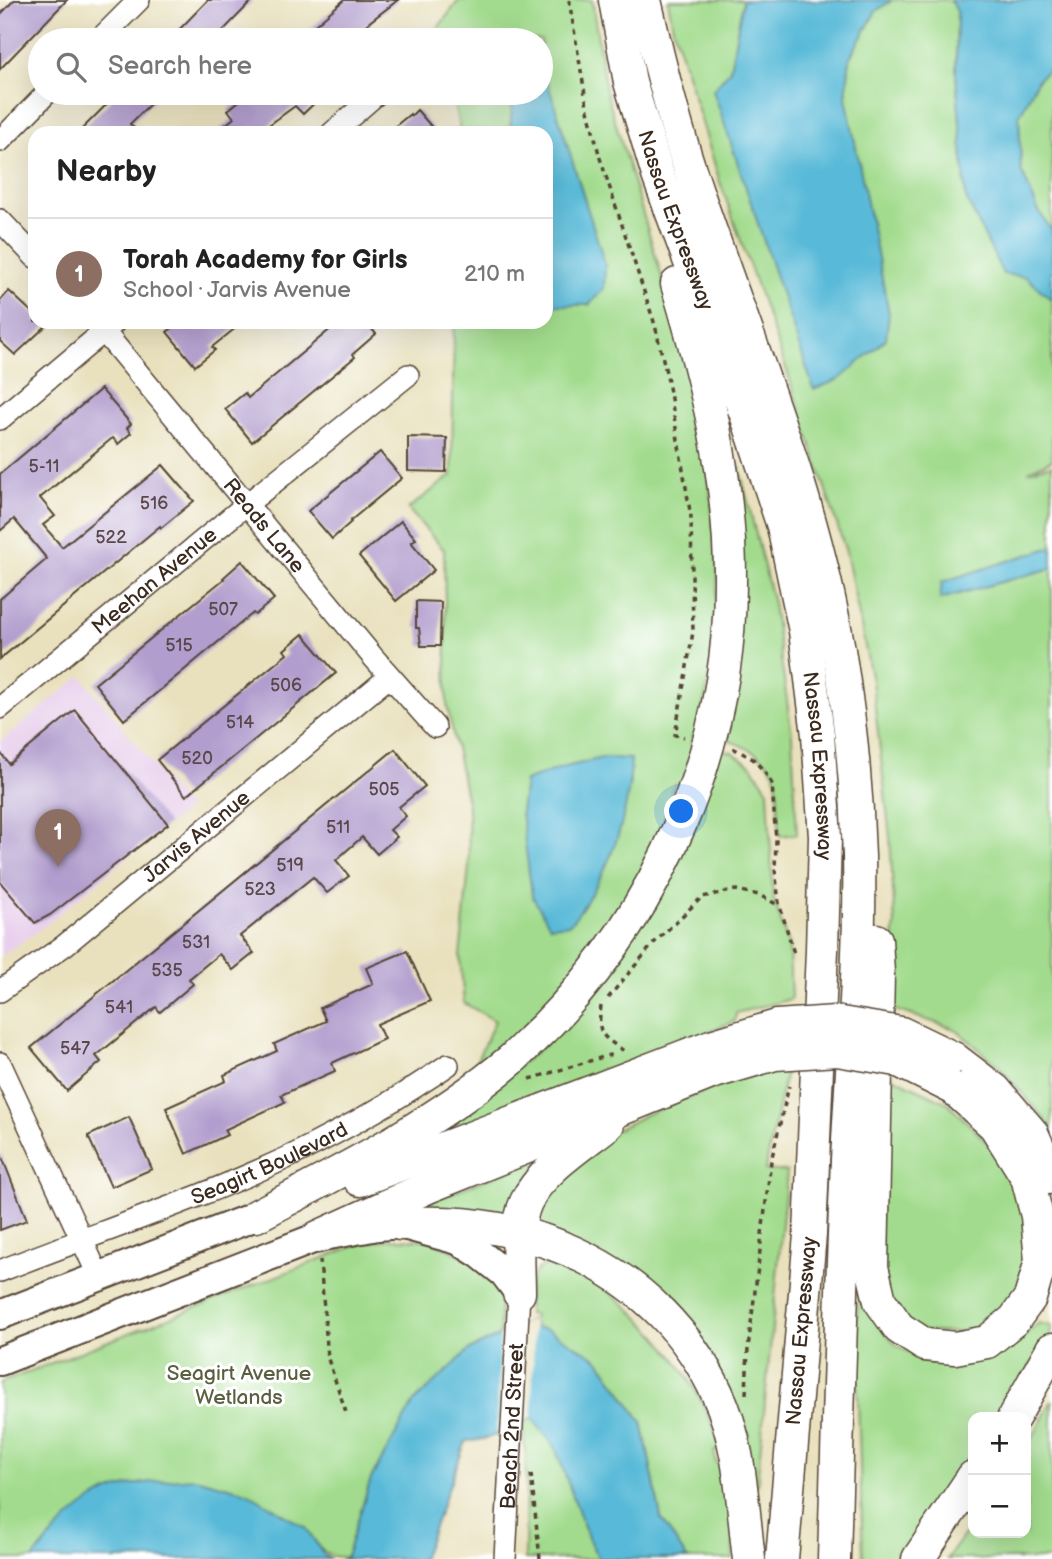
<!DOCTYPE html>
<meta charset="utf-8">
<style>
:root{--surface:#fff;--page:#f6f6f6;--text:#222;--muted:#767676;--line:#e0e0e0;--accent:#111827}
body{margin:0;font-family:"Balsamiq Sans",sans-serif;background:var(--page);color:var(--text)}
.controls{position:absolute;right:21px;bottom:21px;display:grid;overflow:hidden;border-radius:14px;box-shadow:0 7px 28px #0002}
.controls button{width:63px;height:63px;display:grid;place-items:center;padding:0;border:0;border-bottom:2px solid var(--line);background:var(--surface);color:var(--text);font:35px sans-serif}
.you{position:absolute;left:682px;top:812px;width:24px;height:24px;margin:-18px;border:5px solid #fff;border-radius:50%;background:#1a73e8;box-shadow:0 0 0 10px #1a73e833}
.badge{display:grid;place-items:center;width:46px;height:46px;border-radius:50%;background:var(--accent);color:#fff;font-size:23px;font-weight:700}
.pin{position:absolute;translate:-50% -58px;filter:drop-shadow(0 2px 4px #0008)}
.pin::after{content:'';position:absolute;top:37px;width:24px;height:21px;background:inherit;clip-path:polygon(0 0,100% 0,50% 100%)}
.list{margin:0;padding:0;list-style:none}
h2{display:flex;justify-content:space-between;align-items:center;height:91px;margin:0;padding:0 28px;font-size:30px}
h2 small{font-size:23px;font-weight:400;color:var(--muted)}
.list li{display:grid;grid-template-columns:46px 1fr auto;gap:21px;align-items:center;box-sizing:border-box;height:112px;padding:0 28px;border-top:2px solid var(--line)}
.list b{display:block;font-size:26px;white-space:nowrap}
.list p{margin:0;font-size:23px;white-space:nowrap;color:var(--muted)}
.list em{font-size:23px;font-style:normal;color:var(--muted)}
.icon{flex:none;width:38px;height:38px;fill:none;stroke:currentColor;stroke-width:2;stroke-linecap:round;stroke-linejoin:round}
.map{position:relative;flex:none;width:1052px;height:1559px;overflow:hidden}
.search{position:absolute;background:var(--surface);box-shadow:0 7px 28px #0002;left:28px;top:28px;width:525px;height:77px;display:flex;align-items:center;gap:18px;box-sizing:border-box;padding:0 24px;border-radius:38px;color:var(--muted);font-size:26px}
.panel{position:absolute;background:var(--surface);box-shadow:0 7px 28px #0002;left:28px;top:126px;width:525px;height:203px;border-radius:21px}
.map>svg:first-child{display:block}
</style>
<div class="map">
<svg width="1052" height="1559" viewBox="0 0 1052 1559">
<rect width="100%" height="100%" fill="#fff"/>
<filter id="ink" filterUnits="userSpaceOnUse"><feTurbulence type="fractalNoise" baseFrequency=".0143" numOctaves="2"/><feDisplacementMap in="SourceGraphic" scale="14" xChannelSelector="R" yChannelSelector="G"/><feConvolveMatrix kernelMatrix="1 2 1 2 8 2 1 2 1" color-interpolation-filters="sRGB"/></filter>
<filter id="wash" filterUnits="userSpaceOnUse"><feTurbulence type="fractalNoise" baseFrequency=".00686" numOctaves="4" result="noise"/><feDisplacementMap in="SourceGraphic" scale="28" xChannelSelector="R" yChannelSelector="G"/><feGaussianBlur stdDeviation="1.57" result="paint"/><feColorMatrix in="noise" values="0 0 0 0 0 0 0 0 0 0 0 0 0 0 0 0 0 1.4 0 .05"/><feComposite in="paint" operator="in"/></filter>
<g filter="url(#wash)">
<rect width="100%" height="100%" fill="#e9e1be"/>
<path fill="#e9d1ed" d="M81,676L188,808L44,926L0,957V742Z"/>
<g fill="#a2db8d" stroke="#6e8256" stroke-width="2" fill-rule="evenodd">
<path d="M459,0H592L606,91L673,314L707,459L718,575L710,674L697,736H692L691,744L695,746L683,784H674L657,844L632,893L575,977L513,1040L470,1075L495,1021L464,1003L460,956L469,867L468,807L447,704L444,550L408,509L452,475L454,322H546V305H589L541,62V40H437L435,32ZM602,758L630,759V785L526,845L521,812L525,781L558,769Z"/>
<path d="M668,0H743L730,70L846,97L850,57L876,11L892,0H950L957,11L956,73L966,198L1026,277L1052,300V460L1028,471L1052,465V547L942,582L941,599L1052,568V1132L1049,1124L998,1065L955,1029L883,1006L895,925L890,837L872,681L846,552L787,371L720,182L673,28Z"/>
<path d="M1052,66V231L1038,210L1021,170L1019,116L1038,79Z"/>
<path d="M451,93H513L510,133H461Z"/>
<path d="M739,466L773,603L792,736L797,834L780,836C778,821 779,788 775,775C767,754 741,745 722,738L732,467Z"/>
<path d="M718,749L732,752L752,766L768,790L773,897L789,947L791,999L736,1013L735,1021L433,1139L432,1135L567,1027L616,967Z"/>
<path d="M787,1066L765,1170L787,1172L757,1485L754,1488L742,1446L749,1434L697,1348L537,1229L533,1204L616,1130L645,1115L755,1071Z"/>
<path d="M884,1073L948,1103L1005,1161L1027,1212L1032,1270L988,1334L916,1331L892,1307L877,1262Z"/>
<path d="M565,1148L514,1221L432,1211L427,1207L430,1201Z"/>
<path d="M391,1239L430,1240L486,1267L500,1294V1335L469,1350L371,1479L346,1557C324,1559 317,1544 306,1528L154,1559H0V1383L360,1244Z"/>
<path d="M560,1262C636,1300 695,1367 721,1449L714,1451L716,1463L725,1462L733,1513V1559H687L661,1518L642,1422L598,1359L534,1327V1315L528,1314C529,1286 526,1265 560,1262Z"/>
<path d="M860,1265L874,1318L895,1344L926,1362L964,1364L999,1355L1039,1323L1052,1326L1048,1347L1009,1417H973V1470L913,1559H863L856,1335Z"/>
<path d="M1052,1400V1559H947L973,1523V1533H1026V1451Z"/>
<path d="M532,1417L555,1447L589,1540L599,1559H525L526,1463L523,1422Z"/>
</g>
<g fill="#59bad8" stroke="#4a727b" stroke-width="2">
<path d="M743,0H892L876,11L850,57L846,97L889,313L886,339L840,379L814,390L713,90L730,70Z"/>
<path d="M950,0H1052V66L1038,79L1019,116L1021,170L1038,210L1052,231V300L1026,277L1003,274L966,198L956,73L957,11Z"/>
<path d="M541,62L605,264L604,288L589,305H546V133H510L513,93H541Z"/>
<path d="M1052,547V568L940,599L942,582Z"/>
<path d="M602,758L631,759C629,822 608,876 570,924L550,926L532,896L521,812L525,781L558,769Z"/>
<path d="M534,1319V1327L548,1330L598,1359L642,1422L661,1518L687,1559H599L589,1540L555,1447L532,1418C511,1428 490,1441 466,1441L422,1559H343L346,1557L371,1479L414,1402L469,1350Z"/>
<path d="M195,1478L247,1492L306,1528L325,1556L331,1559H33C51,1535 72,1511 99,1496C124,1482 168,1480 195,1478Z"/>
</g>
<path fill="#e9e1be" d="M534,1319L532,1417L497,1435L500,1335Z"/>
<g id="blocks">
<g fill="#b29ece">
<path d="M14,0H67L0,69V15Z"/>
<path d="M208,0H253L214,40H169Z"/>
<path d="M344,0H398L358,31L366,40H316L308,31Z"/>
<path d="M118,93H161L130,124L139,133H78Z"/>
<path d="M249,93H325L303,114L295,106L258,133H215L234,118L228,110Z"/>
<path d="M417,110L437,133H387L410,114L411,116Z"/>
<path d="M9,291L35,315V322H42L46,326L15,355L0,341V301Z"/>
<path d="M180,322H243L212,347L215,350L195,366L167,332Z"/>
<path d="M339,322H366L376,334L353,354L355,357L252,442L225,409L245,393L248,398Z"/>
<path d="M101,389L131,424L127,428L131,433L118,444L113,438L110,440L40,498L55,516L43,525L62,547L163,465L194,501L161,528L160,526L0,659V599L47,559L14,519L0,531V474Z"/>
<path d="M408,437L447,438L446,472L408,471Z"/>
<path d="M380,452L402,478L350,521L351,522L332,539L308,511Z"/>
<path d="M401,521L416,539L411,542L434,570L396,601L359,556Z"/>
<path d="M242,561L274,599L255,615L253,613L124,720L95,684L224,579L223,578Z"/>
<path d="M416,601L441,602L440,646H421L419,628H416Z"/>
<path d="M303,634L336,673L186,796L157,760L287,654L284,650Z"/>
<path d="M75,710L168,824L50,915L35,923L0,882V752L9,764Z"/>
<path d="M395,749L425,786L399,807L406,816L390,830L397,837L377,854L362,837L336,860L349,876L327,893L313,877L240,936L254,953L233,970L219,954L189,979L193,984L160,1012L156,1007L96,1056L101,1062L67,1091L31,1048Z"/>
<path d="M407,951L430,1001L377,1024L384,1039L332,1063L335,1071L281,1095L285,1102L224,1130L227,1135L186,1154L166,1108L226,1081L224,1075L277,1051L274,1044L326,1021L320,1008L373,984L366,968Z"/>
<path d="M129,1117L152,1169L111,1187L88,1136Z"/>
<path d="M0,1152L27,1220L0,1230Z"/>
</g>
</g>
</g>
<g filter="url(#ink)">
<use href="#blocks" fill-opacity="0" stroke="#554536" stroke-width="2"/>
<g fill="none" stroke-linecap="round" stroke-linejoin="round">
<defs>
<g id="minor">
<path d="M99,40L139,0"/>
<path d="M332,133L378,93"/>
<path d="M0,141L47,93"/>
<path d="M0,220L35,257"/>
<path id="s1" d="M96,322L373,657L435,727"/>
<path d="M0,419L114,323"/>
<path id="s2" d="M0,708L247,504L408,375"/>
<path id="s3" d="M0,991L65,945L389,677"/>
<path d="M0,1063L99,1277"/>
<path id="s4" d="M0,1271C99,1232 201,1199 297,1153C349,1127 400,1098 448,1065"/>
<path id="s5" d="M505,1559L519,1293"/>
</g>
<g id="major">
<path d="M0,1315L256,1216"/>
<path d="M0,1361L318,1237L378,1226L400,1224L458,1240L480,1254L504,1273L519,1293"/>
</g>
<g id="highway">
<path id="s6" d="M615,0L630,82L658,175L748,420L783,526L805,631L818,735L825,837L822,950L810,1235L782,1559"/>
<path d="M645,0C660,68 677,134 700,200C751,349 813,494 839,650C850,717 857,788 859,856C861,957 852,1059 847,1160C841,1293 838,1426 834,1559"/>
<path d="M876,940L878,973L872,1267L880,1301L899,1328L925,1345L955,1348L987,1342L1014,1320L1030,1298L1041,1261L1037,1216L1027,1177L995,1126L953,1088"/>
<path d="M953,1058L995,1090L1032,1133L1052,1178"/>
<path d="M360,1180L711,1046"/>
<path d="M256,1216C346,1169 433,1125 511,1060C522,1050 533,1038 544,1028C660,911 730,749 730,583C731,482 706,380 677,284"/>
<path d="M400,1224C531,1213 659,1270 717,1393C741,1443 742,1504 749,1559"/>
<path d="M318,1237L428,1187L711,1073"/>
<path d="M519,1293C519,1267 515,1225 526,1202C540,1171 582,1145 608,1124"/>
<path d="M1014,1417L1052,1349"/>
<path d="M918,1559L973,1477"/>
</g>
</defs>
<use href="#minor" stroke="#554536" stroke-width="24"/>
<use href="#major" stroke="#554536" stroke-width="32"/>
<use href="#highway" stroke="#554536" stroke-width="35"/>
<g stroke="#554536" stroke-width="3.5" stroke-dasharray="5 5" stroke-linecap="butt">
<path d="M569,0L587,106L600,158L655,325L668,381L691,517L693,632L675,735L684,737"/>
<path d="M733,748L753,759L764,771L772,784L776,841L775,869L779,903L795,957"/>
<path d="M608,998L654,943L702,897L736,890L759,895L780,906"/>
<path d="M601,1006C597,1035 601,1035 624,1051"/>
<path d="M530,1079L613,1054"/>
<path d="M320,1260L328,1359L347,1415"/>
<path d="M746,1394L748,1348L771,1161L789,1086"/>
<path d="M531,1474L540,1559"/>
</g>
<use href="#minor" stroke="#fff" stroke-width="21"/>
<use href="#major" stroke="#fff" stroke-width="28"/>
<use href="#highway" stroke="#fff" stroke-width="32"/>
<defs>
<g id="highway-bridge">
<path d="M711,1046L777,1026L835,1022L901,1033L953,1058"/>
<path d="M711,1073L775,1054L837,1050L897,1060L953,1088"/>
</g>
</defs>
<use href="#highway-bridge" stroke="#554536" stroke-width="35" stroke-linecap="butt"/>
<use href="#highway-bridge" stroke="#fff" stroke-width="32"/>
</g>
</g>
<g text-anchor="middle" stroke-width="6" stroke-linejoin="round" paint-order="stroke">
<g font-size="18" fill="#59474a">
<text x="44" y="472">5-11</text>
<text x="154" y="509">516</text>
<text x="111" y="543">522</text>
<text x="223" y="615">507</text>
<text x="179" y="651">515</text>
<text x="286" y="691">506</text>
<text x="240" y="728">514</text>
<text x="197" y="764">520</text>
<text x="384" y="795">505</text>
<text x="338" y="833">511</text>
<text x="290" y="871">519</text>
<text x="260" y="895">523</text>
<text x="196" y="948">531</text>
<text x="167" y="976">535</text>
<text x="119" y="1013">541</text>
<text x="75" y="1054">547</text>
</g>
<g font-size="21" fill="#3b2a1e" stroke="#fff">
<text dy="7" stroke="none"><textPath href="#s6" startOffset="229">Nassau Expressway</textPath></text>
<text dy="7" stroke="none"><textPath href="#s1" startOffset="264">Reads Lane</textPath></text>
<text dy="7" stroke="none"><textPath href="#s2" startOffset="200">Meehan Avenue</textPath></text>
<text dy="7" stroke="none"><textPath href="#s6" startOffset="796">Nassau Expressway</textPath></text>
<text dy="7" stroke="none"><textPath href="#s3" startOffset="250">Jarvis Avenue</textPath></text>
<text dy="7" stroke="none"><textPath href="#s4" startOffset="290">Seagirt Boulevard</textPath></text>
<text transform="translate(801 1331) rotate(-85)" y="7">Nassau Expressway</text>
<text dy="7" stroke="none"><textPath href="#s5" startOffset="133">Beach 2nd Street</textPath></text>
</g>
<g font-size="21" fill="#5a5f3f" stroke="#fff">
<text x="239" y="1380">Seagirt Avenue<tspan x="239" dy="24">Wetlands</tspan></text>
</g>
</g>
</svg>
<div class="controls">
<button>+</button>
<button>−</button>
</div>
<div class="you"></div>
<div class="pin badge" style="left:58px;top:867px;background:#8d6e63">1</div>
<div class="search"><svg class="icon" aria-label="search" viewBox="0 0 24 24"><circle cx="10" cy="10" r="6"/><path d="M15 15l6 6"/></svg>Search here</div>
<section class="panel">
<h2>Nearby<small></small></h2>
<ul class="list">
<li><span class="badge" style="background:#8d6e63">1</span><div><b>Torah Academy for Girls</b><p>School · Jarvis Avenue</p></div><em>210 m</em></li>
</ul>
</section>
</div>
